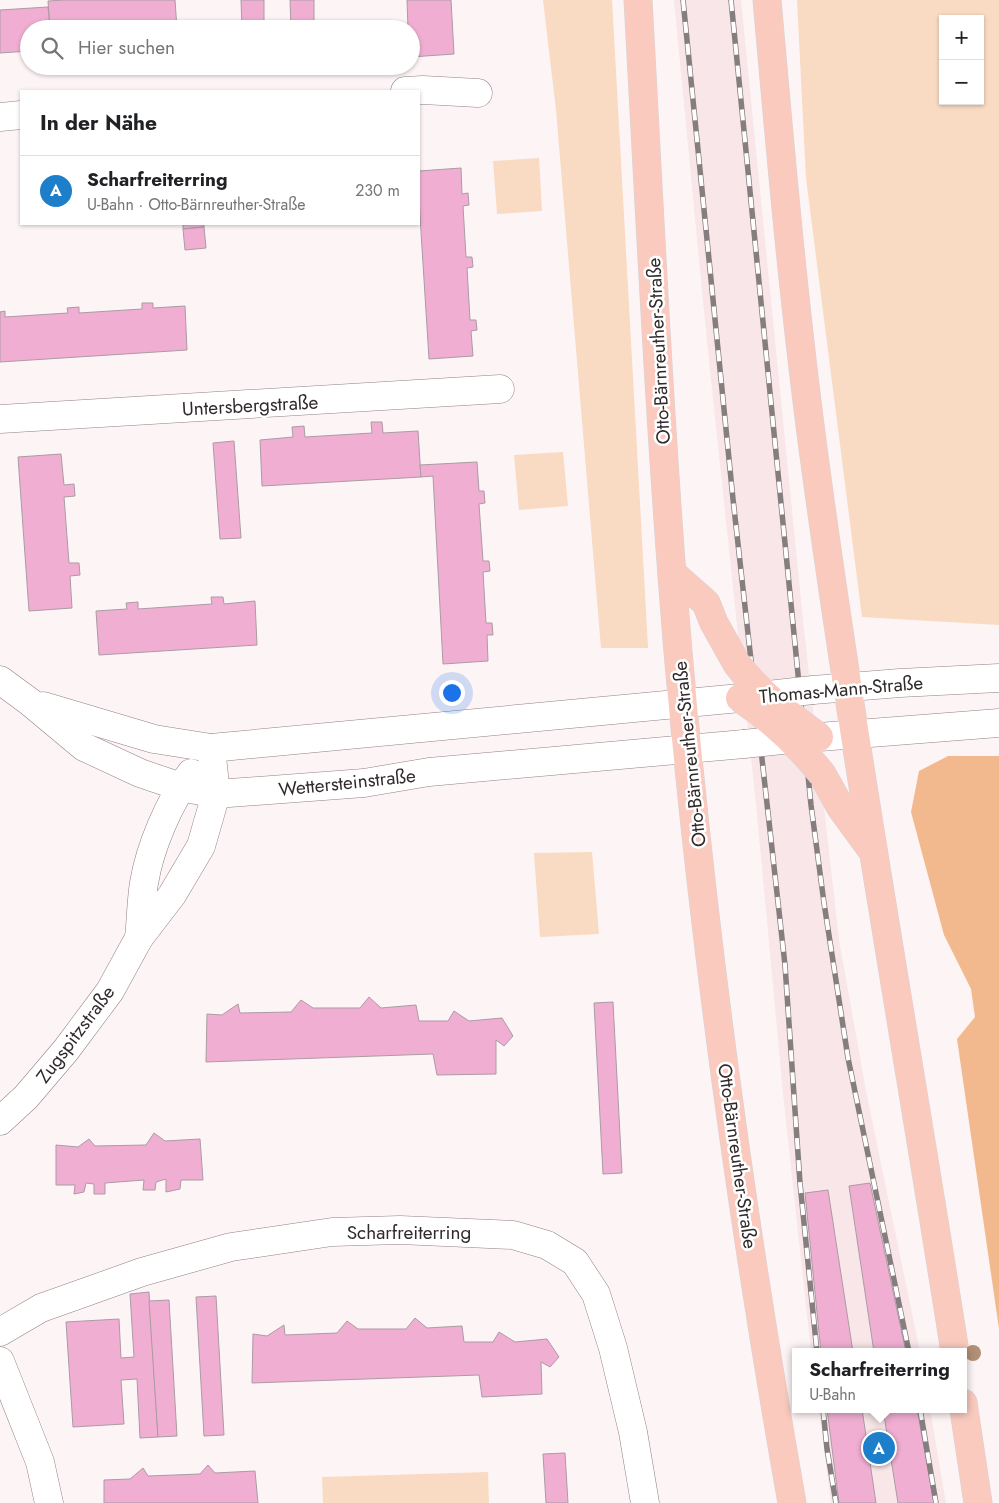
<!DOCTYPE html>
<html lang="de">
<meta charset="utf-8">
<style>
:root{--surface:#fff;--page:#f2f2f2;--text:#202124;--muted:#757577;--line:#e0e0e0;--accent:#1d7eca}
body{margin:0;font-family:Jost,sans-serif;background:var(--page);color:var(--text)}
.controls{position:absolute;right:15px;top:15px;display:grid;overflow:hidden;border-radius:0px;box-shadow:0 1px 4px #0004}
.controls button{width:45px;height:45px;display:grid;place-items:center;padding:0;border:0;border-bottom:1px solid var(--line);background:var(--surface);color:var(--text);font:25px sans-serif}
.you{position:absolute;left:451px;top:692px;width:18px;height:18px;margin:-12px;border:4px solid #fff;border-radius:50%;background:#1a73e8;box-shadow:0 0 0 8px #1a73e833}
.badge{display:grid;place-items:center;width:32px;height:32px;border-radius:50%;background:var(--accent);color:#fff;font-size:16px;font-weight:700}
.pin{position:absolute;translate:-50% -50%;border:2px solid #fff;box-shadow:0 1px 5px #0006}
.popup{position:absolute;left:792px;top:1348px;width:175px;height:65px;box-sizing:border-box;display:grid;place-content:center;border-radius:0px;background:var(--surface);filter:drop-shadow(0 1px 4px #0005);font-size:16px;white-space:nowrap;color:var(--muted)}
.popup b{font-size:19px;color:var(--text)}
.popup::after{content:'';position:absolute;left:50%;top:100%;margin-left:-10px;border:10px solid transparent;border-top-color:var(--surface)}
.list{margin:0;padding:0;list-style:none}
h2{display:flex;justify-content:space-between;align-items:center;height:65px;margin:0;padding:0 20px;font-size:21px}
h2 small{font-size:16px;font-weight:400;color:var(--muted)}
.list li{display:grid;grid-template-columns:32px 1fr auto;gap:15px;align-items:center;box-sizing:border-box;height:70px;padding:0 20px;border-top:1px solid var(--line)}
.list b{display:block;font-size:19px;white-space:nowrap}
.list p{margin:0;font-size:16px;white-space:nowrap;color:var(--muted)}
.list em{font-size:16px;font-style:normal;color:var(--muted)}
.icon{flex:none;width:28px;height:28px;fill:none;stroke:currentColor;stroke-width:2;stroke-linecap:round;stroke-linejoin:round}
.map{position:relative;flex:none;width:999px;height:1503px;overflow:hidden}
.search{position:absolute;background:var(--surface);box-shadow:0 1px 4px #0004;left:20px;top:20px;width:400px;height:55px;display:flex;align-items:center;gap:12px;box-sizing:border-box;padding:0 18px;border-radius:28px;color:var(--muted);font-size:19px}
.panel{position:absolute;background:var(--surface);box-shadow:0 1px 4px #0004;left:20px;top:90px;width:400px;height:135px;border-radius:0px}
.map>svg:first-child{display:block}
</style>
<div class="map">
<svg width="999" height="1503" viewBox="0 0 999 1503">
<rect width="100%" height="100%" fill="#fdf4f5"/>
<g fill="#f8e6e8">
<path d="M674,0H741L804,630L839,940L866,1091L920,1352H811L784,1103L756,804L706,332Z"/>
<path d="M819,1409H930L946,1503H831Z"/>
</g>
<g fill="#f9dac3" fill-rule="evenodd">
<path d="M543,0H612L648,648H601L556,110Z"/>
<path d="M797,0H999V625L862,617L806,178ZM943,19H980V101H943Z"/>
<path d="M539,158L542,211L497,214L493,161Z"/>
<path d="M563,452L568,506L519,510L514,455Z"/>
<path d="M592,852L599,934L540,937L534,853Z"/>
<path d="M488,1472L489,1503H323L322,1477Z"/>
</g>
<path fill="#f3b98e" d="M948,756H999V1329L957,1039L975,1017L971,989L944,935L911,812L919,771Z"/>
<g fill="#f0afd2" stroke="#ab9ba3">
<path d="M64,0H175L177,29H50L48,1Z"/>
<path d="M241,0H264V29H242Z"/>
<path d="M290,0H314V29H291Z"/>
<path d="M407,0H451L454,54L411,57V29H408Z"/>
<path d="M48,7L50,29H29V51L0,53V10Z"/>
<path d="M461,168L462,194L468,193L469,205L463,206L466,257H472L473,267L467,268L470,320H476L477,330L471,331L473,356L429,359L419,200V171Z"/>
<path d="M183,224H204V227L183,229Z"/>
<path d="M204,227L206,248L185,250L183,229Z"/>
<path d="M142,303H153V308L185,306L187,350L0,362V312L5,311V317L68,313L67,308L79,307V313L142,309Z"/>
<path d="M371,422H382L383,433L418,431L421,477L262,486L260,440L293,437L292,427L304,426L305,437L372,433Z"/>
<path d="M234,441L241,538L220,539L213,443Z"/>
<path d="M61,454L64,485L74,484L75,496L64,497L69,563H79L80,575L70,576L72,608L29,611L18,457Z"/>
<path d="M477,462L479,491H484L485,503L479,504L483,561H489L490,571L483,572L486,623H492L493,635H487L488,661L443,664L433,476L421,477L420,465Z"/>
<path d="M211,597H223L224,604L255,601L257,645L99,655L96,611L127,609L126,603L138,602V609L212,604Z"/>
<path d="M369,997L381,1008L416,1005L419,1021H448L454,1011L469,1021L502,1018L513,1036L504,1046L496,1040V1074L437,1075L433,1054L206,1062L207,1014L222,1015L238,1004L240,1013L291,1012L301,1000L313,1008H360Z"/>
<path d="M613,1002L622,1173L603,1174L594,1003Z"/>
<path d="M154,1133L165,1141L200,1139L203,1180H181L180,1189L166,1192V1179L156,1182L155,1190H143L144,1180L105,1183V1194H94V1184L86,1183L84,1192L74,1194L75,1185H56V1145L78,1147L89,1139L95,1146L146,1145Z"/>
<path d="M870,1183L898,1315L906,1352H874L849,1186Z"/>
<path d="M828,1190L853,1352H821L805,1193Z"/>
<path d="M149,1292L158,1437L140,1438L137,1379L121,1380L124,1424L73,1427L66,1322L119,1319L121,1358L134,1357L130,1294Z"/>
<path d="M216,1296L224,1435L204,1436L196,1297Z"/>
<path d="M169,1300L177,1436L158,1437L149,1301Z"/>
<path d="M415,1318L427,1328L462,1326L464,1342H493L499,1332L515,1342L547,1339L559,1357L550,1367L541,1362L542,1394L482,1397L479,1375L252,1383L253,1334L267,1336L284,1325L285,1335L337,1333L347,1321L358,1329H406Z"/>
<path d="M827,1409H862L876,1503H839Z"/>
<path d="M883,1409H917L934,1503H898Z"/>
<path d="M565,1453L568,1503H546L543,1454Z"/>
<path d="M208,1465L215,1473L255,1471L258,1503H104V1480L130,1479L143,1468L148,1476L200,1474Z"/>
</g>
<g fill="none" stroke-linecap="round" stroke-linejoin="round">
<defs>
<g id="minor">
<path d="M405,91L423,90L478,93"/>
<path d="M0,117L21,115"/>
<path d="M0,419L500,389"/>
<path d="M0,680L30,702L84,747L140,773L181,787L216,794L364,783L429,772L744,744"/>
<path d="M813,690L900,683L999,678"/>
<path d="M43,706L154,739L211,748L740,698"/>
<path d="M819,737L999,723"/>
<path d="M139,938C141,920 141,901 144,883C150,847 169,802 191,773"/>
<path d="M0,1121L26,1097L66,1050L110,991L139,938L172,895L201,846L216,794L211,748"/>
<path d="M0,1332L41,1308L142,1272L231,1247L332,1232L400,1230L513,1235L547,1245L575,1262L596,1294L613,1348L633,1432L645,1503"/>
<path d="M0,1361L40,1462L49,1503"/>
</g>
<g id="major">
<path d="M638,0C650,217 660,435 678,652C703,937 742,1221 792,1503"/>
<path d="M767,0C781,159 795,319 817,478C857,770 909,1060 955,1352"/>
<path d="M672,573L706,603L714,623L737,664"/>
<path d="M822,774L841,808L871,849"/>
<path d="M963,1403L978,1503"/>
</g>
</defs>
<use href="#minor" stroke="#938183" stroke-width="29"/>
<use href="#major" stroke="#d6d4d5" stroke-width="29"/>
<use href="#minor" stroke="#fff" stroke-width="28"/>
<use href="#major" stroke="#facabf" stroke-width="28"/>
<defs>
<g id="rail">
<path d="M683,0L733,499L785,965L800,1183L817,1352"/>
<path d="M731,0L811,805L824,903L848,1058L909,1352"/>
<path d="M823,1409L827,1449L836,1503"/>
<path d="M920,1409L936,1503"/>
</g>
</defs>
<use href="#rail" stroke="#857d7e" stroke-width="5.5"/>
<use href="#rail" stroke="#fff" stroke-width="4" stroke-dasharray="11" stroke-linecap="butt"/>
<defs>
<g id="minor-bridge">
<path d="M748,697L813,690"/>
<path d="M744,744L810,737"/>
</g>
<g id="major-bridge">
<path d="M737,664C759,694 790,715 819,737"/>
<path d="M740,698C771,719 798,744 822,774"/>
</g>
</defs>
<use href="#minor-bridge" stroke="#938183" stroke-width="29" stroke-linecap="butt"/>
<use href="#major-bridge" stroke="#d6d4d5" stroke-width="29" stroke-linecap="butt"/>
<use href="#minor-bridge" stroke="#fff" stroke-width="28"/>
<use href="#major-bridge" stroke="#facabf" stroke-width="28"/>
</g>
<circle fill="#b19075" cx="973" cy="1353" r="8"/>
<g text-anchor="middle" stroke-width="5" stroke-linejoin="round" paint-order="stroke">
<g font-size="19" fill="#312a2b" stroke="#fff">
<text transform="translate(658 351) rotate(-93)" y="7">Otto-Bärnreuther-Straße</text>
<text transform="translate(250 405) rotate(-3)" y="7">Untersbergstraße</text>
<text transform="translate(841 689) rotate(-5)" y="7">Thomas-Mann-Straße</text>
<text transform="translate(689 754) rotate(-96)" y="7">Otto-Bärnreuther-Straße</text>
<text transform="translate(347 782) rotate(-6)" y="7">Wettersteinstraße</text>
<text transform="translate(75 1034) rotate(-53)" y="7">Zugspitzstraße</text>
<text transform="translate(738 1156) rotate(82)" y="7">Otto-Bärnreuther-Straße</text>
<text x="409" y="1239">Scharfreiterring</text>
</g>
</g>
</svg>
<div class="controls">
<button>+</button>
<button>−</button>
</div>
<div class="you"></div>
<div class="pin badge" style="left:879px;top:1448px">A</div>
<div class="popup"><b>Scharfreiterring</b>U-Bahn</div>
<div class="search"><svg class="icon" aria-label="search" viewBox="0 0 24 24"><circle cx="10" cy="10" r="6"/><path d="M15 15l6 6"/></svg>Hier suchen</div>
<section class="panel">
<h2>In der Nähe<small></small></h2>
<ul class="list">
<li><span class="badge">A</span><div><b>Scharfreiterring</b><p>U-Bahn · Otto-Bärnreuther-Straße</p></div><em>230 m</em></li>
</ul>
</section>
</div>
